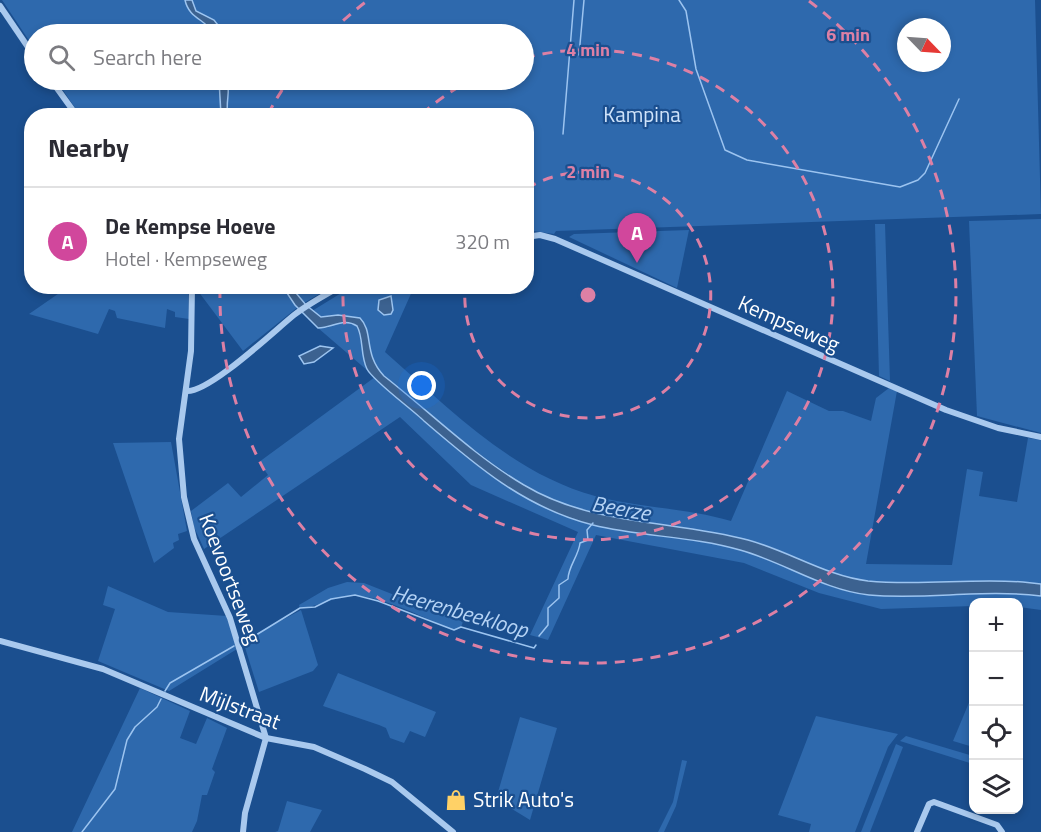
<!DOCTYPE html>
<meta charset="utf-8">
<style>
:root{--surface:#fff;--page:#f7f7f7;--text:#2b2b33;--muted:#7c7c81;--line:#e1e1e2;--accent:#db2777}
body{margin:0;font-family:"Titillium Web",sans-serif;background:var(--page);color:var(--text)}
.controls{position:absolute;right:18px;bottom:18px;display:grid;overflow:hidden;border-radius:12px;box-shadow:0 3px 9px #0003}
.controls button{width:54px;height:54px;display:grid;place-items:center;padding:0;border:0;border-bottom:2px solid var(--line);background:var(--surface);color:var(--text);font:30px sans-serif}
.compass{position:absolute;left:897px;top:18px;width:54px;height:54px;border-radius:50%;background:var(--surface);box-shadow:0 3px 9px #0003;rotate:115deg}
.you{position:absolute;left:422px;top:386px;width:21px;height:21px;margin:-15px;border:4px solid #fff;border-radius:50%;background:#1a73e8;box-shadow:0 0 0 9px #1a73e833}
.badge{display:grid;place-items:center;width:39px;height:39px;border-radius:50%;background:var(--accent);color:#fff;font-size:20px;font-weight:700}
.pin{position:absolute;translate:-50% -50px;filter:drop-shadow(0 2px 3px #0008)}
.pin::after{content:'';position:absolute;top:32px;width:21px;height:18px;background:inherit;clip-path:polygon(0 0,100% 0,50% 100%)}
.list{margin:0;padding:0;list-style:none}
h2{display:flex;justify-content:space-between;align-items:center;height:78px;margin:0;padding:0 24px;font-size:26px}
h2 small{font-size:20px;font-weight:400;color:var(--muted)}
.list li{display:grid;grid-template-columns:39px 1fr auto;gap:18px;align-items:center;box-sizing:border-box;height:108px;padding:0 24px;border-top:2px solid var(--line)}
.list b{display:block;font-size:22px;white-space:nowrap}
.list p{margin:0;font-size:20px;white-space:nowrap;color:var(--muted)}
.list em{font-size:20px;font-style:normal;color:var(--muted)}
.icon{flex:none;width:33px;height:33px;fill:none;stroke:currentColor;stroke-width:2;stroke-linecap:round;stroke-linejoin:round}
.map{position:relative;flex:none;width:1041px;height:832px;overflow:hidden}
.search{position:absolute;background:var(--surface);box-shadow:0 3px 9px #0003;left:24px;top:24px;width:510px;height:66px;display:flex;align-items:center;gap:15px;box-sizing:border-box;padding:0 21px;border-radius:33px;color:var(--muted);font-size:22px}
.panel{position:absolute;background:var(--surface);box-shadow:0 3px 9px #0003;left:24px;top:108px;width:510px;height:186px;border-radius:24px}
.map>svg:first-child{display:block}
</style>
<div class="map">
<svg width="1041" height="832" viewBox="0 0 1041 832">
<rect width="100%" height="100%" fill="#1b4f8f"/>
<g fill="#2e69ad" fill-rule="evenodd">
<path d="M2,0H185C189,19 206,19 214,34H34V48Z"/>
<path d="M192,0H1035L1041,214L556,231L554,234L533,231L527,194L526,116H228C225,103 231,91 227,80H524V34H220L221,29L214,20L196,11ZM906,27H942V63H906Z"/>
<path d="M56,80H219L221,115H80Z"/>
<path d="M1041,219V433L977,416L969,221Z"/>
<path d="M875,224H885L890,381L879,376Z"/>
<path d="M689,230L677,288L569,237L574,234Z"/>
<path d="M68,287H188L189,319L175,317V312L167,309L165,328L117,318L115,311L109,309L98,334L29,314Z"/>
<path d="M195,287H283L298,307L243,351Z"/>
<path d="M291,287H331L304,303Z"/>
<path d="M351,287H414L385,352C449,408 511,473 595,496C640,508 687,508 731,521L787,391L829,411H843L871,421L876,398L889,388L897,391L866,564L952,565L967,469L983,472L979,496L1017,502L1028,438L1041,440V584C984,576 926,587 868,581C825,576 789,550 748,540C695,526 639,527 587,512C507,488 448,426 384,376C363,354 375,337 360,318L338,315L321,317L312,311Z"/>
<path d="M341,321L357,326L368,371L318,328H327Z"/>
<path d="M375,377C441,435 502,500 590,524C639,537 692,536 741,550C785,562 823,591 869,595C926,600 983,589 1041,596V610L1019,607L1018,602H974L973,606L881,609L819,593L744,563L596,535L548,640L530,635L578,532L471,485L400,417L204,549L194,527L191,511L228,483L241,497L268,475L259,462Z"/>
<path d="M171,442L187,531L178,534L179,540L173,543L174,548L154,563L113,443Z"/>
<path d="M347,582L364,583L463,622L461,627L454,630C427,620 382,595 354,596C334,596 319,607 300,608L299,605L328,588Z"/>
<path d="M108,586L168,612L227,616L237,649L169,691L98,661L115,609L103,605Z"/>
<path d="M301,610L318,665L313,671L259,692L243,641Z"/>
<path d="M338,673L436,712L425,737L410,731L404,743L390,738L386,728L379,725L323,706Z"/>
<path d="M140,688L190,711L180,738L196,744L207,718L227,728L212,769L215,772L207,795H202L197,821L192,832H72Z"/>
<path d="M973,693V747L953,741Z"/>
<path d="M816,716L898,734L888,747L855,832H809L811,824L778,815Z"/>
<path d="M520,717L557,728L530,820L496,799Z"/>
<path d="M906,736L973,756V764L900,741Z"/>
<path d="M896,744L903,747L870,832H861Z"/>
<path d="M682,760L687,761L676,806L664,832H658L673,802Z"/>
<path d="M287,801L322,810L310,832H275L278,831Z"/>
</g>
<g fill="#3c6290" stroke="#9cc4f0" stroke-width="1.5">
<path d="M185,0H192L196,11L214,20L221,29L220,34H214C206,19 189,19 185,0Z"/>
<path d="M219,80H227C231,91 225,103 228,115H221Z"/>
<path d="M283,287H291L306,305L321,317L338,315L360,318C374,332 363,354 384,376C430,412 473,455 524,485C592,526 673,520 748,540C789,551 826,576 868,581C920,586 972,578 1023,582L1041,584V596C983,589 926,600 869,595C823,590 784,562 740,550C692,536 641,537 593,525C525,508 475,465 424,421C413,410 373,381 367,369C360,355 364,339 357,326C343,317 333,328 318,328L295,305Z"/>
<path d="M391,296L393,310L391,314L384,315L378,310L379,300Z"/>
<path d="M320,346L333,348L314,362L304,364L299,356Z"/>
</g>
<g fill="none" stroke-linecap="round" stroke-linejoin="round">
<g stroke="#9cc4f0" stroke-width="1.5">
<path d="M679,0L686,11L696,69L725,150L747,160L900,187L918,180L925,173L959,99"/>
<path d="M579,55L584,0"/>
<path d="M563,134L574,0"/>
<path d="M539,636L548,625V608L559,598V585L568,579C568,567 579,555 580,543L588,540L587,530L593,523"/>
<path d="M243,643L300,608L315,607L331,599L355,595L378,601L454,630L461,627L534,648L536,645"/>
<path d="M165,691L170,683L234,646"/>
<path d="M82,832L115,789L127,740L135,727L157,707L161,699"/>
</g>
<g stroke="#a9c9ee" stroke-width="6">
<path d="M0,6L34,56"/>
<path d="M51,80L77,116"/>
<path d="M526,237L540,235L555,239L946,410L998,428L1041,437"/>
<path d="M192,286L191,351L179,439L184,497L194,539L230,618L266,738L245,813L243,832"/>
<path d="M186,391C208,394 274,331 294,315C308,304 325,295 341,286"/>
<path d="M0,641L103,669L266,738L314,747L365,769L392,782L453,832"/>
<path d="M917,832L929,804L934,802L997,825L1002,832"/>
</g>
</g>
<g fill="none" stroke="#dd80a5" stroke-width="3" stroke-dasharray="10 8">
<path d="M527 188A123 123 0 1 1 465 287"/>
<path d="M422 114A245 245 0 0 1 471 80M525 58A245 245 0 1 1 343 289"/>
<path d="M268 114A368 368 0 0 1 288 81M330 33A368 368 0 0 1 367 1M809 1A368 368 0 1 1 220 289"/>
</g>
<defs>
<symbol id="shop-bare" viewBox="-9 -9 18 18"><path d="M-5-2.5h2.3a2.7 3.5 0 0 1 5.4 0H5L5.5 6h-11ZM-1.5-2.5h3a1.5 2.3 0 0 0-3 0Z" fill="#ffd166" stroke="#1b4f8f" stroke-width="2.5" paint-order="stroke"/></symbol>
</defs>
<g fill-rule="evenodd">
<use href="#shop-bare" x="441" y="785" width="30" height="30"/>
</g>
<g text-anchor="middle" stroke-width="4.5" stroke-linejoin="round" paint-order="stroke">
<g font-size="21" fill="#cfe3fa" stroke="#1b4f8f">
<text x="642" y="122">Kampina</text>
</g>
<g font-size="21" fill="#fff" stroke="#1b4f8f">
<text transform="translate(789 324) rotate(24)" y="7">Kempseweg</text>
<text transform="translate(230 579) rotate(69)" y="7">Koevoortseweg</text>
<text transform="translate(240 708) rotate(21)" y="7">Mijlstraat</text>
</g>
<g font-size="21" fill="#fff" stroke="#1b4f8f" text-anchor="start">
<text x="473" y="807">Strik Auto's</text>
</g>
<g font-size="22" font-style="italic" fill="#b5d3f5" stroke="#1b4f8f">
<text transform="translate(621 508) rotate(10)" y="8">Beerze</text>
<text transform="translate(460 611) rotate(16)" y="8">Heerenbeekloop</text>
</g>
</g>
<circle cx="588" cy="295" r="9" fill="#dd80a5" stroke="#1b4f8f" stroke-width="3"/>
<g font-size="18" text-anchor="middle" font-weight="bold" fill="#dd80a5" stroke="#1b4f8f" stroke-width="4.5" stroke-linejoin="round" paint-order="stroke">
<text x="848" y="41">6 min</text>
<text x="588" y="56">4 min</text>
<text x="588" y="178">2 min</text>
</g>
</svg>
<div class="controls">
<button>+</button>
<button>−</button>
<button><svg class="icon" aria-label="locate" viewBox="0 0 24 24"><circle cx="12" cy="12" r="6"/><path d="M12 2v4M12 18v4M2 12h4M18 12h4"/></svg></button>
<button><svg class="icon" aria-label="layers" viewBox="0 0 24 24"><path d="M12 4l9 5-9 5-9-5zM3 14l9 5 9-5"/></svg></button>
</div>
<svg class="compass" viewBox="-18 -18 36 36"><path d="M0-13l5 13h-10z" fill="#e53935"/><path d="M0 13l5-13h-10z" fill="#7c7c81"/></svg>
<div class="you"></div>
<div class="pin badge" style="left:637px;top:263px;background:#d1479c">A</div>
<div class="search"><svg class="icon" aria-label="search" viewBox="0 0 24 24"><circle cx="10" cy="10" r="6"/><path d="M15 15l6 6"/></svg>Search here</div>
<section class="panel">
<h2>Nearby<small></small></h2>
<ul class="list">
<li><span class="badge" style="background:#d1479c">A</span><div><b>De Kempse Hoeve</b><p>Hotel · Kempseweg</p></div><em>320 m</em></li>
</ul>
</section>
</div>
